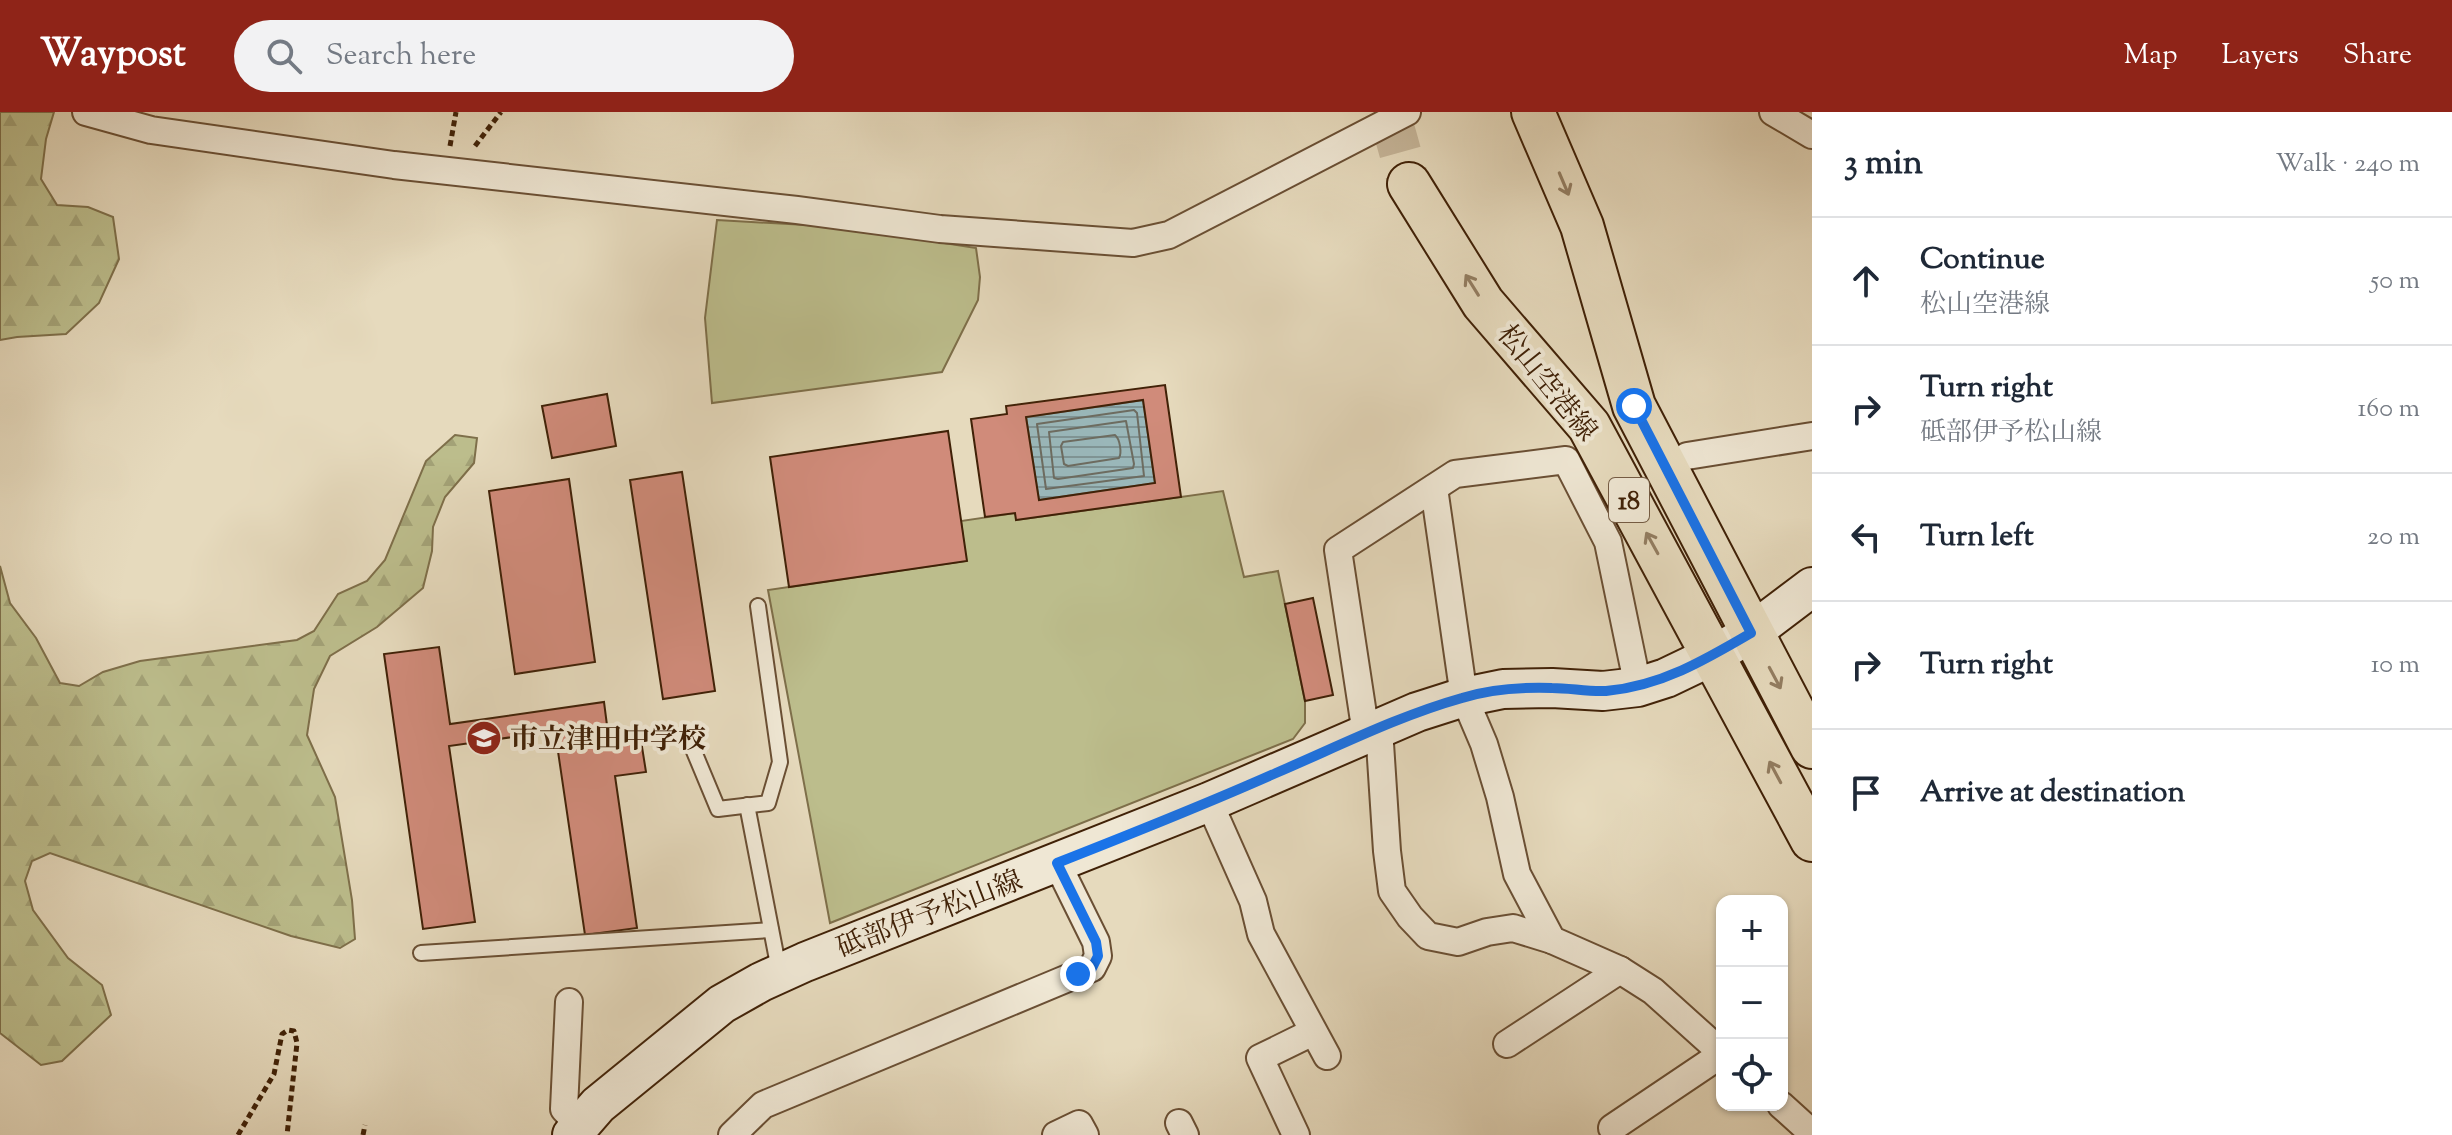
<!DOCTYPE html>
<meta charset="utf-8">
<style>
:root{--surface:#fff;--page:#f2f2f3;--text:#1f2937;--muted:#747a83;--line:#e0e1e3;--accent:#8f2418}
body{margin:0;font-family:"Sorts Mill Goudy","Noto Serif JP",serif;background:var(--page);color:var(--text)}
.controls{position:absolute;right:24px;bottom:24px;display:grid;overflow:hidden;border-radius:16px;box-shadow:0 2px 6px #0004}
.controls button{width:72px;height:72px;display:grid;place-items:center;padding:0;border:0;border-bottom:2px solid var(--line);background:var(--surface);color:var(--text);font:40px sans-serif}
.stop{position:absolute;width:24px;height:24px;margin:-18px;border:6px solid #1a73e8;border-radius:50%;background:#fff}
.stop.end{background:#1a73e8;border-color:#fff;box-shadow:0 2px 8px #0008}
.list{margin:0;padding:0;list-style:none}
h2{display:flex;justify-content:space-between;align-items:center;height:104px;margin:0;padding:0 32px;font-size:34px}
h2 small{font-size:26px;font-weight:400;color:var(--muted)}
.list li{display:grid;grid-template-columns:52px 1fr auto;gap:24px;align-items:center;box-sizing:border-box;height:128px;padding:0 32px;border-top:2px solid var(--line)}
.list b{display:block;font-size:30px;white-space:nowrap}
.list p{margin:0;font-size:26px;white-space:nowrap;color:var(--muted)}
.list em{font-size:26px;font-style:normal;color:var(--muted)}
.icon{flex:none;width:44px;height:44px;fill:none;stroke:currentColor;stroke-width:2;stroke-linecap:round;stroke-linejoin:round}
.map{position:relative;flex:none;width:1812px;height:1023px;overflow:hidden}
header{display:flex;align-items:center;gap:48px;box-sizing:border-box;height:112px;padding:0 40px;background:var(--accent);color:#fff}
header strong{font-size:38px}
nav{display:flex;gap:44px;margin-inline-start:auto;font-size:28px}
.search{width:560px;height:72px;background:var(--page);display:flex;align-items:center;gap:20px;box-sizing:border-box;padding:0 28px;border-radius:44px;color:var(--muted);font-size:30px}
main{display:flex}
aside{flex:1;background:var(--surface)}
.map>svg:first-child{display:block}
</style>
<header>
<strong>Waypost</strong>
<div class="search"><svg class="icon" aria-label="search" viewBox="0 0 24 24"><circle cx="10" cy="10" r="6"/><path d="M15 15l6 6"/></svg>Search here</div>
<nav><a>Map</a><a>Layers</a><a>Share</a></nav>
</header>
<main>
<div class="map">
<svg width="1812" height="1023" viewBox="0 0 1812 1023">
<defs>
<pattern id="forest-firs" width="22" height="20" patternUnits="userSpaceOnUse" patternTransform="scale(2)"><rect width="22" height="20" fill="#bcbd8c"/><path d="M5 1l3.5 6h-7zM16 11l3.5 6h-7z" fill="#a3a277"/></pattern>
<pattern id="water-rules" width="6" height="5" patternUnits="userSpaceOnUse" patternTransform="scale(2)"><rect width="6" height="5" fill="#9ab8bb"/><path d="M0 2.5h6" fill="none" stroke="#7f9596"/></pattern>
</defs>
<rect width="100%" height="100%" fill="#e6dabd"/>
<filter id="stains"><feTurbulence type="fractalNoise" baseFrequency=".0025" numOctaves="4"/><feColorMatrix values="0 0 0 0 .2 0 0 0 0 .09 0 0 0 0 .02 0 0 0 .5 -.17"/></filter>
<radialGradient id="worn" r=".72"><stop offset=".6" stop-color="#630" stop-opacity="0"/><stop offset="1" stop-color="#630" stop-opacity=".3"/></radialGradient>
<g fill="url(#forest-firs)" stroke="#7e6f4a" stroke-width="2">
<path d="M0,0H54L46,27L41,67L57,93L88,95L113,105L119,147L99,191L66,222L17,225L0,228Z"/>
<path d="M455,323L477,326L474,351L445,385L433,415L432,439L423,476L377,515L330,544L314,577L307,623L335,685L352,788L355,827L340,836L291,824L50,741L32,749L25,769L33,798L68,846L102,873L111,903L62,949L41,953L0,921V454L10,491L36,526L60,571L79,574L103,560L140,549L297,528L314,519L338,482L367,469L385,448L426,349Z"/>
</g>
<g fill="#bcbd8c" stroke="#7e6f4a" stroke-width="2">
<path d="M717,108L842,115L976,136L980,165L978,188L942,260L712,291L705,206Z"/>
<path d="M1223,379L1244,465L1278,459L1305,589V611L1293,627L830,811L768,478L966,449L961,409L1015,401L1017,408Z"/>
</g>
<path fill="url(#water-rules)" stroke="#767c73" stroke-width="2" d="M1143,288L1155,371L1039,388L1026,305Z"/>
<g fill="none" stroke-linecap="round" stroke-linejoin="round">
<g stroke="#6d6c61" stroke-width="2">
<path d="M1134,298L1137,301L1144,364L1046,377L1037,312Z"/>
<path d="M1126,309L1134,352L1133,356L1058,367L1054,366L1049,320Z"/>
<path d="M1115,323C1120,327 1122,341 1119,346L1068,354L1064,352L1061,334L1063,330Z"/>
</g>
</g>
<g fill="#d08b7a" stroke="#402107" stroke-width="2" fill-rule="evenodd">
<path d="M1165,273L1181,385L1016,408L1015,401L985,405L971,307L1007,302L1006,294ZM1143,288L1155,371L1039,388L1026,305Z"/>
<path d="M607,282L616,334L552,346L542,294Z"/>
<path d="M948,319L967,449L789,475L770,345Z"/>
<path d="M682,360L715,579L663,587L630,368Z"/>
<path d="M569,367L595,550L515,562L489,379Z"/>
<path d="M1313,486L1333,583L1305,589L1285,492Z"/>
<path d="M439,535L450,612L604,590L608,621L639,616L646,660L615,664L637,816L585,823L555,619L449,634L475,810L423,817L384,542Z"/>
</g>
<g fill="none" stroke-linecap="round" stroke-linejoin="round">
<path stroke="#c5b599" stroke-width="42" stroke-dasharray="42 21" stroke-linecap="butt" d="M1389,0L1409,72"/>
<defs>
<g id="lane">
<path d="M688,625L718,697L768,691L780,650L758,494"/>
<path d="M747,693L779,858"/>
<path d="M421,841L771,818"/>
</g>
<g id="street">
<path d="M86,0L151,18L394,53L797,98L940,117L1133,131L1169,123L1407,0"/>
<path d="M1773,0L1812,23"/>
<path d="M1687,344L1812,324"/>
<path d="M1434,376L1464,585L1484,632L1500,685L1517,762L1552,828L1620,858L1653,879L1722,941"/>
<path d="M1379,616L1387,739L1392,779L1410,805L1428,824L1458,830L1487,820L1513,816L1552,828"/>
<path d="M1366,622L1338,438L1455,362L1566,348L1608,430L1638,575"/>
<path d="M1209,690L1253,789L1261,822L1327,944"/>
<path d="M569,890L564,997L579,1013"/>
<path d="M1507,932L1620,858"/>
<path d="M1781,993L1812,1021"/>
<path d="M1179,1011L1185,1023"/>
<path d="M1612,1016L1722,942"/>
<path d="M732,1023L763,993L1092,856L1098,844L1096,830L1057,751"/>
<path d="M1056,1023L1079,1012L1085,1023"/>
<path d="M1296,1023L1260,946L1313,920"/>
</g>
<path id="secondary" d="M572,1023L598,993L722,892L761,870L805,850L1209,690L1417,600L1464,585L1503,577L1552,576L1603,579L1638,575L1666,566L1714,543L1751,521L1812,475"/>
<g id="primary">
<path d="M1533,0L1582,114L1634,294L1812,635"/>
<path d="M1409,72L1483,191L1589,314L1812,728"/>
</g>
</defs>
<use href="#lane" stroke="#6a4f34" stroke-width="18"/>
<use href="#street" stroke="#6a4f34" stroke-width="30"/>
<use href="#secondary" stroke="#402107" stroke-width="42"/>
<use href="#primary" stroke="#402107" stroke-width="46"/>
<g stroke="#402107" stroke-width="5" stroke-dasharray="6 4" stroke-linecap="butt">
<path d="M450,34L456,0"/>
<path d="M475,34L501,0"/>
<path d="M238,1023L274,962L282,922L288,918L294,919L297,931L287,1023"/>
<path d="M363,1023L365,1013"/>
</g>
<use href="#lane" stroke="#efe7d4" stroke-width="14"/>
<use href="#street" stroke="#efe7d4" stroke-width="26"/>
<use href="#secondary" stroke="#efe7d4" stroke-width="38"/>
<use href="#primary" stroke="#e6dabd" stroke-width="42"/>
</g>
<defs><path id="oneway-shaft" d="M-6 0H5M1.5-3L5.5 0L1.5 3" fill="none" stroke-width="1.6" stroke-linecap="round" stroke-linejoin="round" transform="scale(2)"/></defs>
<g stroke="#937e62">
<use href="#oneway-shaft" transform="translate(1564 72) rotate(67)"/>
<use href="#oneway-shaft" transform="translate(1472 173) rotate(-122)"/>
<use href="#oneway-shaft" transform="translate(1652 431) rotate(-119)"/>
<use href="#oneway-shaft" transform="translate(1775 566) rotate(62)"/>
<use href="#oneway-shaft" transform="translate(1775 660) rotate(-118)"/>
</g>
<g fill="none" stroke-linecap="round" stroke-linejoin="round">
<path stroke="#1a73e8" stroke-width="10" d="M1078,862L1092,856L1098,844L1096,830L1057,751C1131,722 1204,693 1276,661C1337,635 1398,604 1462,586C1491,577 1521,575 1552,576C1570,576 1588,580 1606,579C1661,574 1705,548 1751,521L1634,294"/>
</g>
<defs>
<symbol id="school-disc" viewBox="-11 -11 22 22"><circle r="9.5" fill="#8f2418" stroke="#efe7d4"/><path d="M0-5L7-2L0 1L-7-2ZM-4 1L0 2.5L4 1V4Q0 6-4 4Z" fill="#fff"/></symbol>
</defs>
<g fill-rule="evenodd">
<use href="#school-disc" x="464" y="606" width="40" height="40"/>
</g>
<g text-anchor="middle" stroke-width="8" stroke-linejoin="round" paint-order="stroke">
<rect fill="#efe7d4" stroke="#745c44" stroke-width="2" x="1609" y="366" width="40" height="44" rx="6"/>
<g font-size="26" font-weight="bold" fill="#402107">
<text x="1629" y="397">18</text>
</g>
<g font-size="28" fill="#402107" stroke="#efe7d4">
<text transform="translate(1548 270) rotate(51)" y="10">松山空港線</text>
<text transform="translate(929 801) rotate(-21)" y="10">砥部伊予松山線</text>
</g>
<g font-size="28" font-weight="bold" fill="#402107" stroke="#efe7d4" text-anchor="start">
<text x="510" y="636">市立津田中学校</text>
</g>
</g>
<rect width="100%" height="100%" filter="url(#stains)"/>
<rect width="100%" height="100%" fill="url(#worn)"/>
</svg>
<div class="controls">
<button>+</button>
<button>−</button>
<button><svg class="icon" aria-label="locate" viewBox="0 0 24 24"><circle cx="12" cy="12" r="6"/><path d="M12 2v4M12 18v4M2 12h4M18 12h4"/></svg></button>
</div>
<div class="stop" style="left:1634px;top:294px"></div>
<div class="stop end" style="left:1078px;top:862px"></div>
</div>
<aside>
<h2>3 min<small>Walk · 240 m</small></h2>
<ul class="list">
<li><svg class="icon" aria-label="ahead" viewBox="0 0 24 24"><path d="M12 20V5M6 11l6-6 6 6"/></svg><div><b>Continue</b><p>松山空港線</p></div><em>50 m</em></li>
<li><svg class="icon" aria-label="right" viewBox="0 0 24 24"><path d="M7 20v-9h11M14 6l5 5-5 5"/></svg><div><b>Turn right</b><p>砥部伊予松山線</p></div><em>160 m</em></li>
<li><svg class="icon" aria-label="left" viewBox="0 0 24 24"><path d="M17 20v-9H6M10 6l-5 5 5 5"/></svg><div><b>Turn left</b></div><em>20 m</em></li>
<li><svg class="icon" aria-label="right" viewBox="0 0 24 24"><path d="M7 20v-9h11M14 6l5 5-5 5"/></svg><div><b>Turn right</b></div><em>10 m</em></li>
<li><svg class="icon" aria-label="arrive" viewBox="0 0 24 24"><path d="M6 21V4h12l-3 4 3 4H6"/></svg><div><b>Arrive at destination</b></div></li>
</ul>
</aside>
</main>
